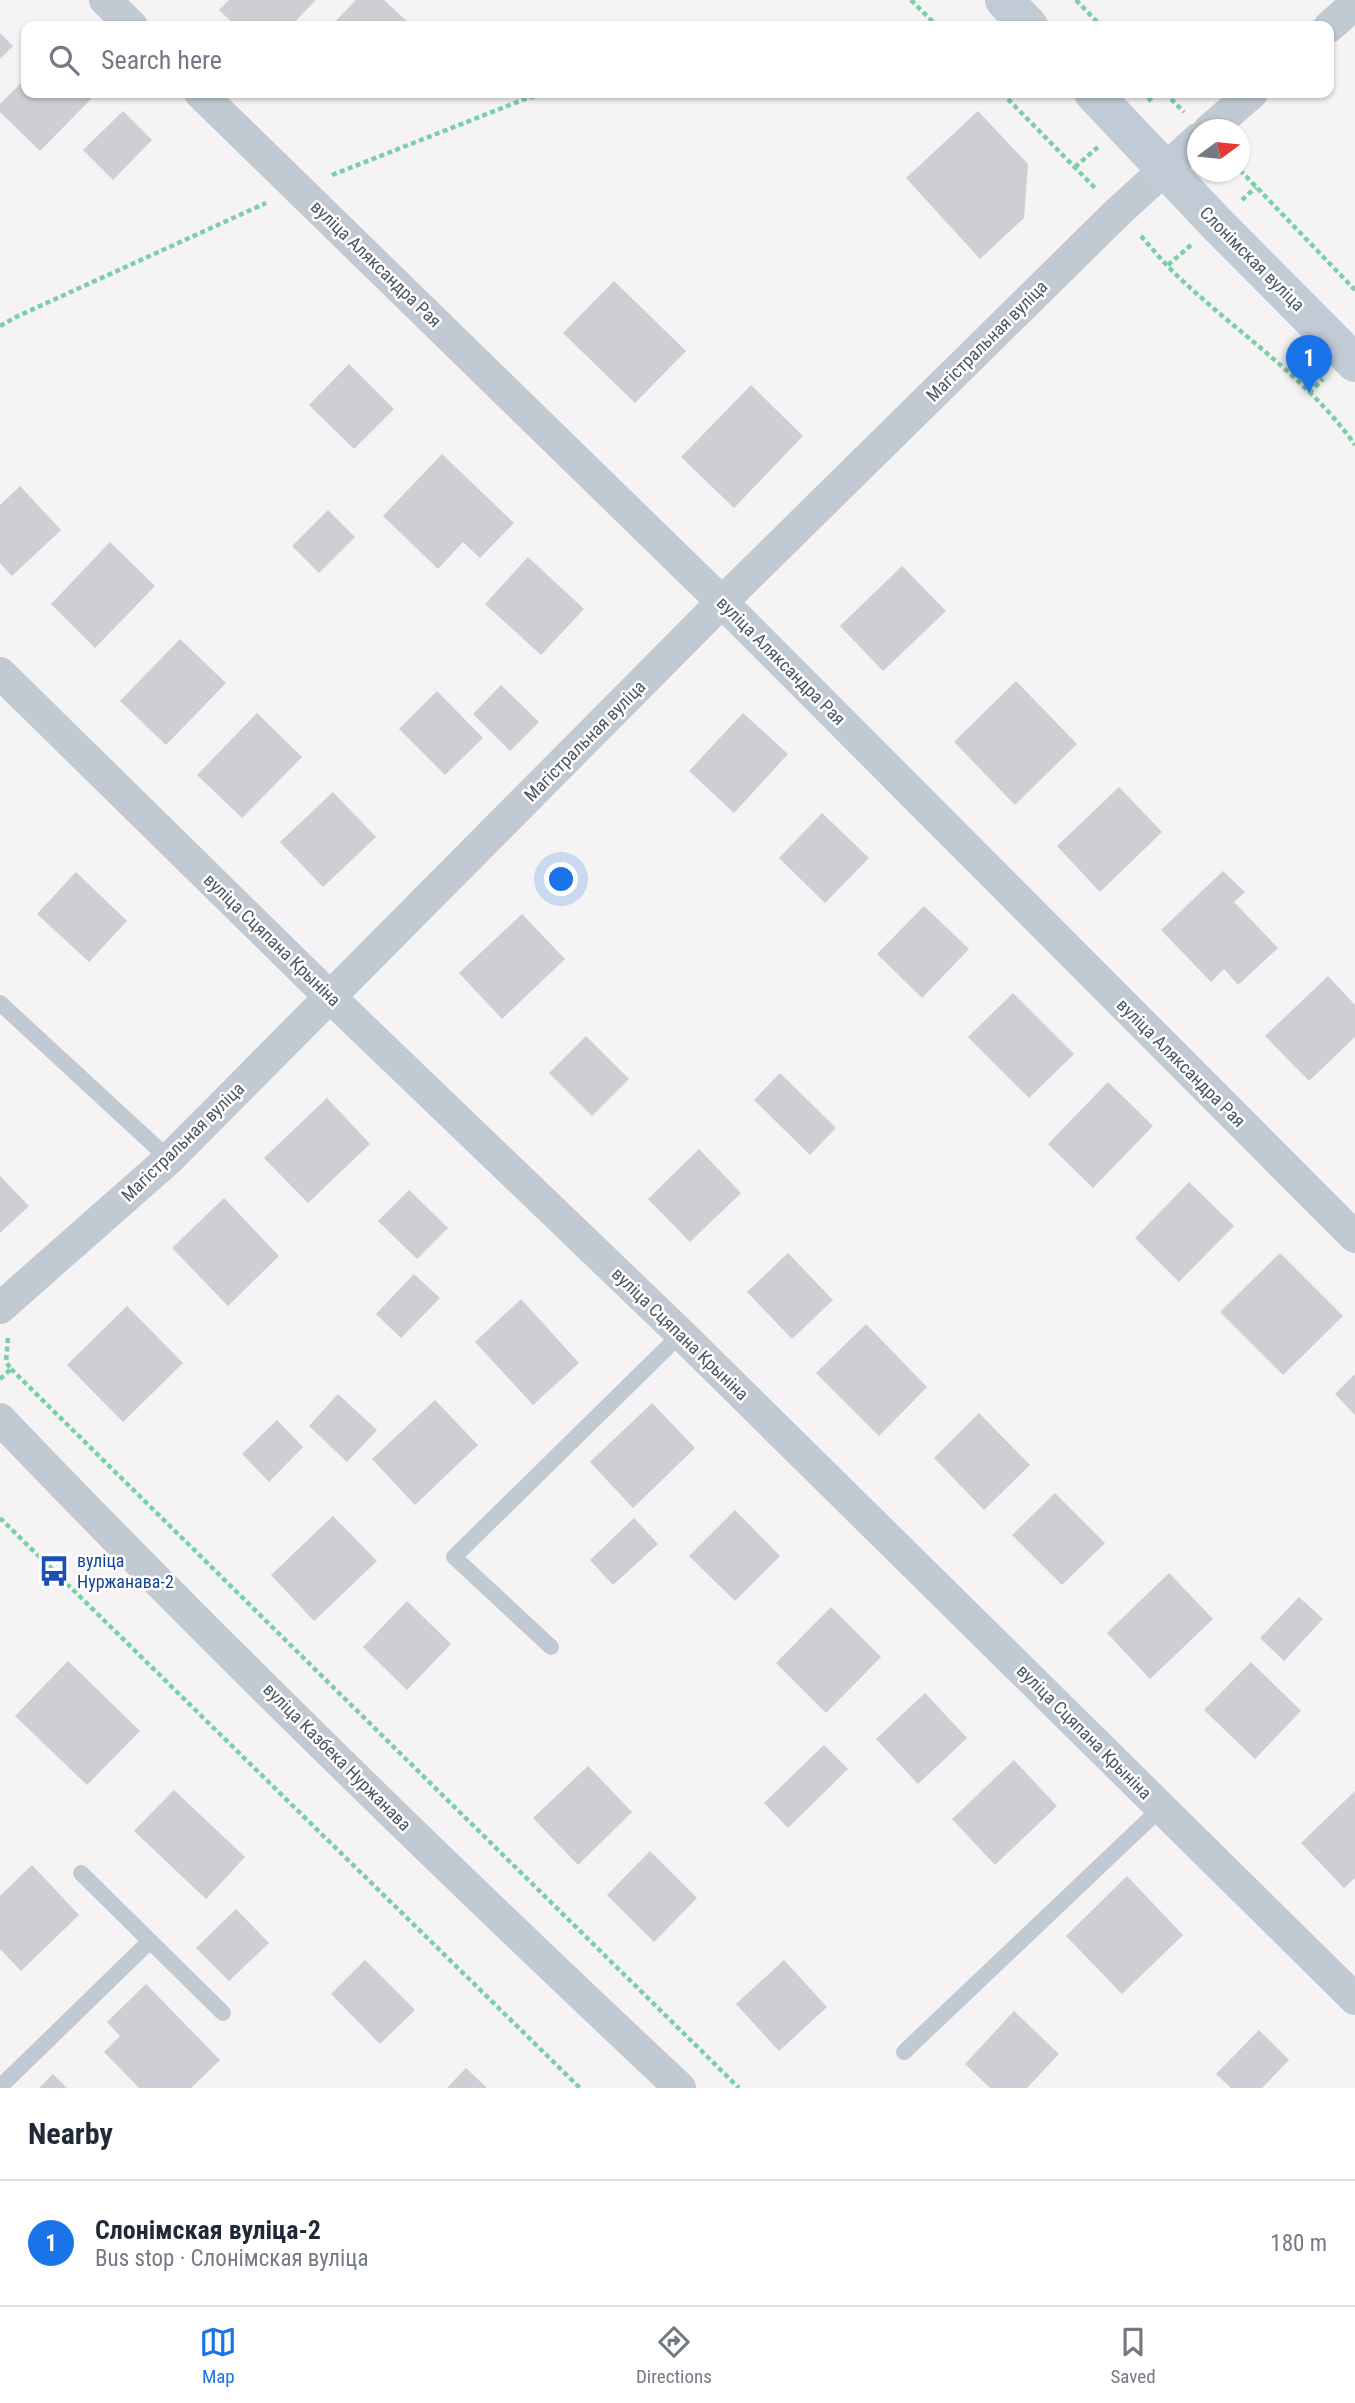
<!DOCTYPE html>
<meta charset="utf-8">
<style>
:root{--surface:#fff;--page:#f6f6f7;--text:#1f2937;--muted:#747a83;--line:#e0e1e3;--accent:#1a73e8}
body{margin:0;font-family:"Roboto Condensed",sans-serif;background:var(--page);color:var(--text)}
.compass{position:absolute;left:1187px;top:119px;width:63px;height:63px;border-radius:50%;background:var(--surface);box-shadow:0 2px 5px #0004;rotate:75deg}
.you{position:absolute;left:562px;top:880px;width:24px;height:24px;margin:-18px;border:5px solid #fff;border-radius:50%;background:#1a73e8;box-shadow:0 0 0 10px #1a73e833}
.badge{display:grid;place-items:center;width:46px;height:46px;border-radius:50%;background:var(--accent);color:#fff;font-size:23px;font-weight:700}
.pin{position:absolute;translate:-50% -58px;filter:drop-shadow(0 2px 4px #0008)}
.pin::after{content:'';position:absolute;top:37px;width:24px;height:21px;background:inherit;clip-path:polygon(0 0,100% 0,50% 100%)}
.list{margin:0;padding:0;list-style:none}
h2{display:flex;justify-content:space-between;align-items:center;height:91px;margin:0;padding:0 28px;font-size:30px}
h2 small{font-size:23px;font-weight:400;color:var(--muted)}
.list li{display:grid;grid-template-columns:46px 1fr auto;gap:21px;align-items:center;box-sizing:border-box;height:126px;padding:0 28px;border-top:2px solid var(--line)}
.list b{display:block;font-size:26px;white-space:nowrap}
.list p{margin:0;font-size:23px;white-space:nowrap;color:var(--muted)}
.list em{font-size:23px;font-style:normal;color:var(--muted)}
.icon{flex:none;width:38px;height:38px;fill:none;stroke:currentColor;stroke-width:2;stroke-linecap:round;stroke-linejoin:round}
.map{position:relative;flex:none;width:1355px;height:2088px;overflow:hidden}
.search{position:absolute;background:var(--surface);box-shadow:0 2px 5px #0004;left:21px;right:21px;top:21px;height:77px;display:flex;align-items:center;gap:18px;box-sizing:border-box;padding:0 24px;border-radius:14px;color:var(--muted);font-size:26px}
.sheet{height:217px;background:var(--surface)}
nav{display:flex;justify-content:space-around;align-items:center;box-sizing:border-box;height:98px;border-top:2px solid var(--line);background:var(--surface);font-size:19px;color:var(--muted)}
nav a{display:grid;justify-items:center;gap:4px}
nav .on{color:var(--accent)}
.map>svg:first-child{display:block}
</style>
<div class="map">
<svg width="1355" height="2088" viewBox="0 0 1355 2088">
<rect width="100%" height="100%" fill="#f5f3f3"/>
<g fill="#cdcfd5">
<path d="M229,0H316L291,26H236L219,10Z"/>
<path d="M356,0H384L412,26H331Z"/>
<path d="M0,33L13,46L0,59Z"/>
<path d="M26,78V93H89L93,97L40,151L0,112V104Z"/>
<path d="M123,111L152,140L113,180L83,150Z"/>
<path d="M978,111L1028,164L1024,218L980,259L906,178Z"/>
<path d="M614,281L686,351L635,403L563,333Z"/>
<path d="M349,364L394,409L354,449L309,405Z"/>
<path d="M751,385L803,436L734,508L681,457Z"/>
<path d="M442,454L514,523L480,558L463,542L438,569L383,516Z"/>
<path d="M20,486L61,530L12,576L0,563V505Z"/>
<path d="M328,510L355,537L319,573L292,546Z"/>
<path d="M110,542L155,586L95,648L51,604Z"/>
<path d="M528,557L584,609L541,655L485,604Z"/>
<path d="M902,566L946,611L883,671L840,626Z"/>
<path d="M180,639L226,683L166,745L120,701Z"/>
<path d="M1016,681L1077,744L1015,805L954,742Z"/>
<path d="M501,685L539,722L510,751L473,714Z"/>
<path d="M437,691L483,738L445,775L399,729Z"/>
<path d="M257,713L302,757L242,818L197,775Z"/>
<path d="M743,713L788,754L734,813L689,771Z"/>
<path d="M1119,787L1162,832L1100,892L1057,846Z"/>
<path d="M333,792L376,837L323,887L280,842Z"/>
<path d="M822,813L869,858L825,903L779,858Z"/>
<path d="M1223,871L1245,892L1234,902L1278,948L1238,985L1224,969L1211,982L1161,930Z"/>
<path d="M76,872L127,921L89,962L37,914Z"/>
<path d="M924,906L969,949L922,998L877,954Z"/>
<path d="M522,914L565,959L502,1019L459,973Z"/>
<path d="M1328,976L1355,1005V1037L1309,1081L1265,1036Z"/>
<path d="M1013,993L1074,1054L1029,1098L968,1037Z"/>
<path d="M586,1036L629,1079L592,1116L549,1073Z"/>
<path d="M780,1073L836,1128L810,1155L754,1100Z"/>
<path d="M1108,1082L1153,1126L1093,1188L1048,1144Z"/>
<path d="M327,1098L370,1144L308,1203L264,1158Z"/>
<path d="M699,1149L741,1193L690,1242L648,1199Z"/>
<path d="M0,1176L29,1206L0,1233Z"/>
<path d="M1189,1182L1234,1226L1179,1282L1135,1238Z"/>
<path d="M409,1190L448,1228L417,1259L378,1221Z"/>
<path d="M224,1198L279,1256L228,1306L172,1248Z"/>
<path d="M788,1253L833,1300L792,1339L747,1292Z"/>
<path d="M1280,1253L1343,1316L1283,1375L1220,1312Z"/>
<path d="M414,1274L440,1298L401,1338L376,1314Z"/>
<path d="M521,1299L579,1363L533,1405L475,1342Z"/>
<path d="M127,1306L183,1363L123,1422L67,1365Z"/>
<path d="M866,1324L927,1387L879,1436L816,1373Z"/>
<path d="M1355,1374V1415L1335,1394Z"/>
<path d="M338,1394L377,1430L347,1462L309,1426Z"/>
<path d="M435,1400L478,1445L415,1505L372,1459Z"/>
<path d="M652,1403L695,1448L633,1508L590,1462Z"/>
<path d="M979,1413L1030,1465L984,1510L934,1458Z"/>
<path d="M277,1420L303,1447L269,1482L242,1454Z"/>
<path d="M1055,1493L1105,1543L1062,1585L1012,1535Z"/>
<path d="M735,1510L780,1556L735,1601L689,1556Z"/>
<path d="M333,1516L377,1561L314,1621L271,1575Z"/>
<path d="M634,1518L658,1544L613,1585L590,1560Z"/>
<path d="M1169,1573L1213,1619L1150,1679L1107,1633Z"/>
<path d="M1299,1597L1323,1619L1284,1661L1260,1638Z"/>
<path d="M407,1601L451,1644L407,1690L363,1647Z"/>
<path d="M831,1607L881,1657L826,1713L776,1663Z"/>
<path d="M68,1661L140,1731L87,1785L15,1716Z"/>
<path d="M1251,1662L1301,1711L1255,1759L1204,1710Z"/>
<path d="M925,1693L967,1738L918,1784L876,1739Z"/>
<path d="M824,1745L848,1769L788,1828L764,1803Z"/>
<path d="M1014,1760L1057,1806L995,1865L952,1819Z"/>
<path d="M588,1766L632,1812L578,1865L533,1818Z"/>
<path d="M174,1790L245,1857L206,1899L134,1831Z"/>
<path d="M1355,1791V1878L1344,1888L1301,1843Z"/>
<path d="M650,1851L697,1898L654,1942L607,1895Z"/>
<path d="M32,1865L79,1915L21,1971L0,1949V1896Z"/>
<path d="M1127,1876L1183,1935L1122,1994L1066,1936Z"/>
<path d="M236,1909L269,1943L229,1981L196,1948Z"/>
<path d="M365,1960L415,2010L380,2044L331,1994Z"/>
<path d="M784,1960L827,2007L779,2051L736,2004Z"/>
<path d="M146,1984L220,2060L191,2088H139L104,2052L120,2036L107,2022Z"/>
<path d="M1014,2011L1059,2054L1027,2088H990L965,2064Z"/>
<path d="M1259,2030L1289,2060L1262,2088H1231L1216,2074Z"/>
<path d="M466,2068L487,2088H447Z"/>
<path d="M53,2074L67,2088H39Z"/>
</g>
<g fill="none" stroke-linecap="round" stroke-linejoin="round">
<g stroke="#7ad0a6" stroke-width="4.5" stroke-dasharray="5 3.5" stroke-linecap="butt">
<path d="M911,0L937,26"/>
<path d="M1076,0L1101,26"/>
<path d="M1002,93L1096,189"/>
<path d="M1165,93L1184,112"/>
<path d="M1148,101L1157,93"/>
<path d="M1075,167L1098,147"/>
<path d="M1240,170L1355,290"/>
<path d="M332,175L525,99L547,93"/>
<path d="M1242,200L1256,187"/>
<path d="M1141,236C1155,252 1169,269 1185,283C1242,336 1309,380 1355,445"/>
<path d="M1168,265L1191,245"/>
<path d="M0,326L18,316L266,203"/>
<path d="M1309,393L1323,379"/>
<path d="M11,1369L739,2088"/>
<path d="M0,1379L11,1369L6,1362L8,1338"/>
<path d="M0,1518L580,2088"/>
</g>
<g stroke="#c1cad2" stroke-width="16">
<path d="M0,1003L169,1159"/>
<path d="M551,1647L454,1557L681,1334"/>
<path d="M81,1873L223,2013"/>
<path d="M904,2052L1161,1808"/>
<path d="M0,2087L150,1941"/>
</g>
<g stroke="#c1cad2" stroke-width="32">
<path d="M105,0L132,26"/>
<path d="M1329,27L1355,4"/>
<path d="M200,93L722,602L1355,1237"/>
<path d="M1209,130L1252,93"/>
<path d="M0,673L331,998L681,1334L1355,1999"/>
<path d="M0,1308L169,1159L722,602L1118,212L1198,139"/>
<path d="M0,1419C219,1648 449,1871 680,2088"/>
</g>
<g stroke="#c1cbd6" stroke-width="38">
<path d="M1004,0L1029,26"/>
<path d="M1093,93L1216,223L1355,363"/>
</g>
</g>
<defs>
<symbol id="bus-bare" viewBox="-9 -9 18 18"><path d="M-5-6H5V4H4V6H2V4H-2V6H-4V4H-5ZM-3.5-4V0h7V-4ZM-3.5 1.2v1.5H-2V1.2ZM2 1.2v1.5H3.5V1.2Z" fill="#1a4fb4" stroke="#fff" stroke-width="2.5" paint-order="stroke"/></symbol>
</defs>
<g fill-rule="evenodd">
<use href="#bus-bare" x="32" y="1549" width="44" height="44"/>
</g>
<g text-anchor="middle" stroke-width="5" stroke-linejoin="round" paint-order="stroke">
<g font-size="18" fill="#4a5661" stroke="#fff">
<text transform="translate(1252 259) rotate(45)" y="6">Слонімская вуліца</text>
<text transform="translate(376 264) rotate(44)" y="6">вуліца Аляксандра Рая</text>
<text transform="translate(987 341) rotate(-45)" y="6">Магістральная вуліца</text>
<text transform="translate(781 661) rotate(45)" y="6">вуліца Аляксандра Рая</text>
<text transform="translate(585 741) rotate(-45)" y="6">Магістральная вуліца</text>
<text transform="translate(272 940) rotate(44)" y="6">вуліца Сцяпана Крыніна</text>
<text transform="translate(1181 1063) rotate(45)" y="6">вуліца Аляксандра Рая</text>
<text transform="translate(183 1142) rotate(-44)" y="6">Магістральная вуліца</text>
<text transform="translate(680 1334) rotate(44)" y="6">вуліца Сцяпана Крыніна</text>
<text transform="translate(1084 1732) rotate(45)" y="6">вуліца Сцяпана Крыніна</text>
<text transform="translate(337 1757) rotate(45)" y="6">вуліца Казбека Нуржанава</text>
</g>
<g font-size="18" fill="#164399" stroke="#fff" text-anchor="start">
<text x="77" y="1567">вуліца<tspan x="77" dy="21">Нуржанава-2</tspan></text>
</g>
</g>
</svg>
<svg class="compass" viewBox="-18 -18 36 36"><path d="M0-13l5 13h-10z" fill="#e53935"/><path d="M0 13l5-13h-10z" fill="#747a83"/></svg>
<div class="you"></div>
<div class="pin badge" style="left:1309px;top:393px">1</div>
<div class="search"><svg class="icon" aria-label="search" viewBox="0 0 24 24"><circle cx="10" cy="10" r="6"/><path d="M15 15l6 6"/></svg>Search here</div>
</div>
<section class="sheet">
<h2>Nearby<small></small></h2>
<ul class="list">
<li><span class="badge">1</span><div><b>Слонімская вуліца-2</b><p>Bus stop · Слонімская вуліца</p></div><em>180 m</em></li>
</ul>
</section>
<nav>
<a class="on"><svg class="icon" aria-label="map" viewBox="0 0 24 24"><path d="M3 6l6-2 6 2 6-2v14l-6 2-6-2-6 2zM9 4v14M15 6v14"/></svg>Map</a>
<a><svg class="icon" aria-label="directions" viewBox="0 0 24 24"><path d="M12 3l9 9-9 9-9-9zM9 14v-3h6M13 9l2 2-2 2"/></svg>Directions</a>
<a><svg class="icon" aria-label="saved" viewBox="0 0 24 24"><path d="M7 4h10v16l-5-4-5 4z"/></svg>Saved</a>
</nav>
